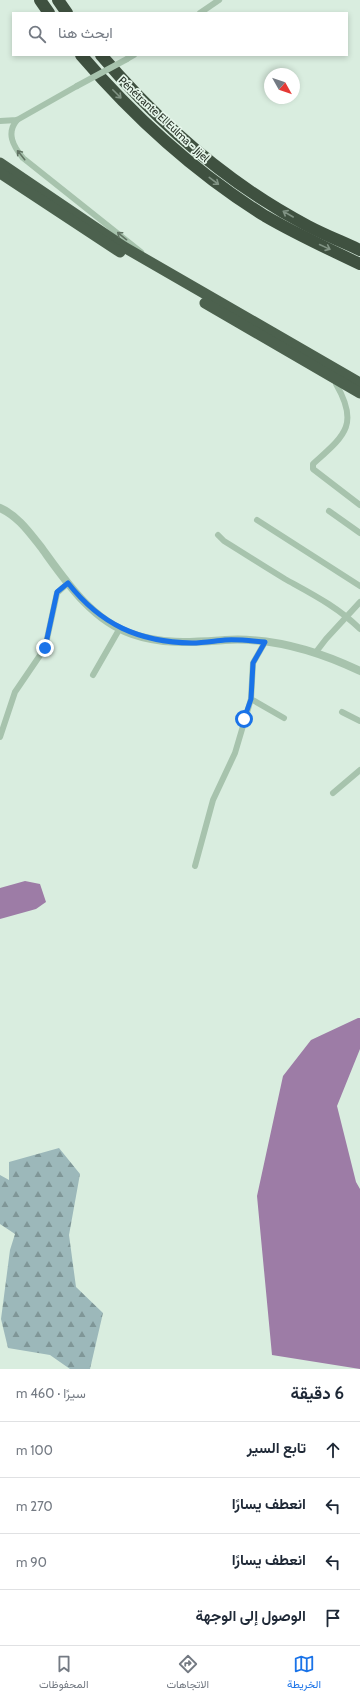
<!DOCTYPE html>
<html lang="ar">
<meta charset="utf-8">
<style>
:root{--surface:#fff;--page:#f6f6f7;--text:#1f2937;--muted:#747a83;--line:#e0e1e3;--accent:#1a73e8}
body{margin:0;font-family:Cabin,Vazirmatn,sans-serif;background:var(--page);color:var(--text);direction:rtl}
.compass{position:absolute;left:264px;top:68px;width:36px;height:36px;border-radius:50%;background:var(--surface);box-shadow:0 2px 6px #0003;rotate:130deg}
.stop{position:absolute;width:12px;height:12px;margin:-9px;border:3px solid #1a73e8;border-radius:50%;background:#fff}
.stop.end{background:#1a73e8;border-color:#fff;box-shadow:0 1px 4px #0008}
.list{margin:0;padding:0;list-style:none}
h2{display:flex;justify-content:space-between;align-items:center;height:52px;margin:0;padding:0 16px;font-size:17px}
h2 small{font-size:13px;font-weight:400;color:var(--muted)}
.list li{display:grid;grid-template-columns:26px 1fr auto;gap:12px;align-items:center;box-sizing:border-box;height:56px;padding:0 16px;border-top:1px solid var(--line)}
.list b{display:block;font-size:15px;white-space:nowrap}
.list em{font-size:13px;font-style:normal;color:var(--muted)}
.icon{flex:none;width:22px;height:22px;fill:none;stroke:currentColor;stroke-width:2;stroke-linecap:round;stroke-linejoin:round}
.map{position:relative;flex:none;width:360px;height:1369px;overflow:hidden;direction:ltr}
.search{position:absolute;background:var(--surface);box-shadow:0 2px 6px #0003;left:12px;right:12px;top:12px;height:44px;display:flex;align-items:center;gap:10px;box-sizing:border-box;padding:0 14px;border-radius:0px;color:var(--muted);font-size:15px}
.sheet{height:276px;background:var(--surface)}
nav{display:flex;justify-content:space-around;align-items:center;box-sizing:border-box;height:56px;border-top:1px solid var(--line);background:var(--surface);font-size:11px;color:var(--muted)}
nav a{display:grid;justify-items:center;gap:2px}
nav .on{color:var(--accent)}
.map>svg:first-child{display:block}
</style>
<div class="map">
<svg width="360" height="1369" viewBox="0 0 360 1369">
<defs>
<pattern id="forest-firs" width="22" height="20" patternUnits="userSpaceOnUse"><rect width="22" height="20" fill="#9cb8ba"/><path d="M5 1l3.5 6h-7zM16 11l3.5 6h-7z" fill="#7f9697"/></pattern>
</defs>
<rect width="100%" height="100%" fill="#d9eddf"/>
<path fill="url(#forest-firs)" d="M59,1148L80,1174L69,1235L76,1287L103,1313L90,1369H70L50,1355L8,1348L1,1319L10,1250L15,1234L0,1224V1175L9,1180V1162Z"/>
<g fill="#9d7ca6">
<path d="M25,881L40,884L46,902L36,909L0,919V888Z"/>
<path d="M358,1018H360V1049L337,1106L356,1182L360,1189V1369L272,1355L257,1196L283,1076L311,1040Z"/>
</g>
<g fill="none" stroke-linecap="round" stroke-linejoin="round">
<g stroke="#a7c3ad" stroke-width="6">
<path d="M200,13L219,0"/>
<path d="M127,59L134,55"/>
<path d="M17,120C6,133 13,146 23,158L141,252"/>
<path d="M0,121L17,120L77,86"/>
<path d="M337,380L336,384C360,425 344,436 313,464V469L360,505"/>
<path d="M329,511L360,533"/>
<path d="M257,520L360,586"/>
<path d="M218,535L224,541C245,554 265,567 285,579C312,594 338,607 360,629"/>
<path d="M316,652L326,639L360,602"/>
<path d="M93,675L120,628"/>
<path d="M251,699L284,718"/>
<path d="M342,712L360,721"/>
<path d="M0,737L15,692L45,648L57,593L68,583"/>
<path d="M333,793L360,770"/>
<path d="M195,866L213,800L235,753L251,699L253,663L265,642"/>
</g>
<path stroke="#a7c3ad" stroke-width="8" d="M0,508C18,516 29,532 41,547C65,580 91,620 132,634C163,645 194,642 225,640C273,637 318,651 360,671"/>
<g stroke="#4c614e" stroke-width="11">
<path d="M0,163L124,247L360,383"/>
<path d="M0,173L120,252"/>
<path d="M205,303L360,393"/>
</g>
<g stroke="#3f5140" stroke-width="12">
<path d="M40,0L49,13"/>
<path d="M58,0L67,13"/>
<path d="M81,55C134,117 196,173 265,216C296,234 328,249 360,264"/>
<path d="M101,55C159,123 228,184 308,226C325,235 343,242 360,250"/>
</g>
<path stroke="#a7c3ad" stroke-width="6" d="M77,86L127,59"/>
</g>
<defs><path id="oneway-shaft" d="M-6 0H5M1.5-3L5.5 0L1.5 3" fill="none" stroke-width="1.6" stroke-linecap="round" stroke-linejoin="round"/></defs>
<g stroke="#819384">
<use href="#oneway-shaft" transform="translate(117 94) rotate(45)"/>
<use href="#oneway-shaft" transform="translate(214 181) rotate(37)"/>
<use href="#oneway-shaft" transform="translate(288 214) rotate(-150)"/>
<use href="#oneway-shaft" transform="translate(325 247) rotate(25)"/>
</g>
<g stroke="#617363">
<use href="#oneway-shaft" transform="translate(21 155) rotate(-129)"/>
<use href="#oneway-shaft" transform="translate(122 236) rotate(-141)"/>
</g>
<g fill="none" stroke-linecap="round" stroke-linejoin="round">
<path stroke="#1a73e8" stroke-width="5" d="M45,648L57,592L68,583C101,625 139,642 192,643C203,643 214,641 225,640C238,639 252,641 265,642L253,663L251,699L244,719"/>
</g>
<g text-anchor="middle" stroke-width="3.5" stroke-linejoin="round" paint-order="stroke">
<g font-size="11" fill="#273127" stroke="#e5f6ea">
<text transform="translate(164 119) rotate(43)" y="4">Pénétrante El Eulma - Jijel</text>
</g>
</g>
</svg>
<svg class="compass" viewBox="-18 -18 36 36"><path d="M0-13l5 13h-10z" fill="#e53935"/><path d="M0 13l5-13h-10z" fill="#747a83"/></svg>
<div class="stop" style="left:244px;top:719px"></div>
<div class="stop end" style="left:45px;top:648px"></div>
<div class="search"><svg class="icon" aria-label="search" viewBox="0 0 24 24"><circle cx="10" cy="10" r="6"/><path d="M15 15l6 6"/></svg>ابحث هنا</div>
</div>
<section class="sheet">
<h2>6 دقيقة<small>سيرًا · 460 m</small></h2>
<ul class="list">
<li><svg class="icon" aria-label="ahead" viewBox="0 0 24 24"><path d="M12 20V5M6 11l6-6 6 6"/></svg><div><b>تابع السير</b></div><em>100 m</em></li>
<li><svg class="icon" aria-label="left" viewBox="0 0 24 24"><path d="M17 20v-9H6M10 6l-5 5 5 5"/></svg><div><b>انعطف يسارًا</b></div><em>270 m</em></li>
<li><svg class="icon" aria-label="left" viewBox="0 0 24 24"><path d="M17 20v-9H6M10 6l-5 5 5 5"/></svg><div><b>انعطف يسارًا</b></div><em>90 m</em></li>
<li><svg class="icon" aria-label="arrive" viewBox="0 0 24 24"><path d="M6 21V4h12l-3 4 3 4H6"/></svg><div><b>الوصول إلى الوجهة</b></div></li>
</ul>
</section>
<nav>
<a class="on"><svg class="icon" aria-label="map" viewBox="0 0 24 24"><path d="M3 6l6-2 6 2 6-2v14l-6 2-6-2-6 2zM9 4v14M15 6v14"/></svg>الخريطة</a>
<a><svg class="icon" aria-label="directions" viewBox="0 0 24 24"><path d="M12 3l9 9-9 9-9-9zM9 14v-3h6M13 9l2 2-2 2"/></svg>الاتجاهات</a>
<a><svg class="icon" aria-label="saved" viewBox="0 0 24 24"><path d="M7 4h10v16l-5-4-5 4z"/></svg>المحفوظات</a>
</nav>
